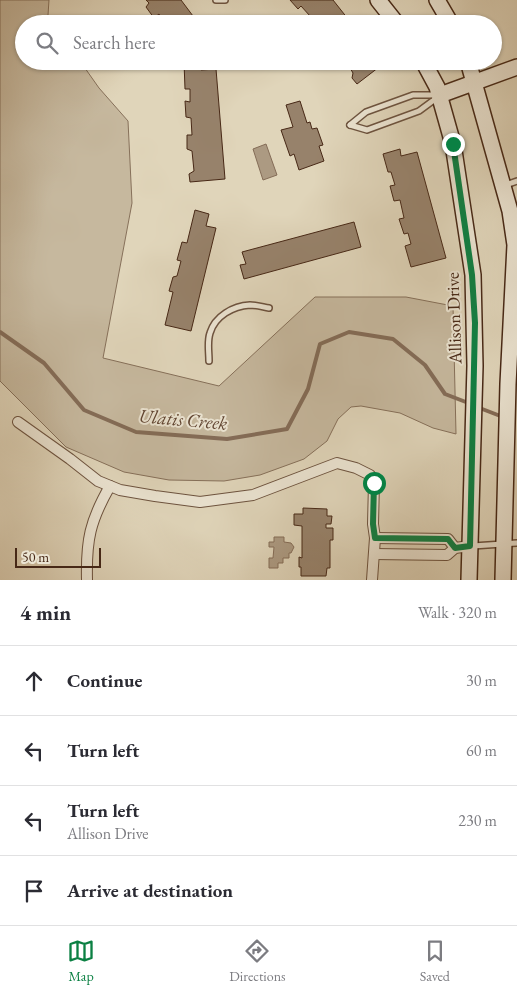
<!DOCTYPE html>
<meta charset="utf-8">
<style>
:root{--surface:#fff;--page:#f2f2f3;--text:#2b2b33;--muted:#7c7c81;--line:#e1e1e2;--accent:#0b8043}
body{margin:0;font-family:"EB Garamond",serif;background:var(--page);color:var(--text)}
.scale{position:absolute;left:15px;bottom:12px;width:86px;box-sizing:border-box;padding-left:5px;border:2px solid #472816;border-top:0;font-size:14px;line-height:18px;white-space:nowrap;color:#472816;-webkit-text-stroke:4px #ebe4d2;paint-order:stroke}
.stop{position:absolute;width:15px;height:15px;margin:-11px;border:4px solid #0b8043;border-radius:50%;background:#fff}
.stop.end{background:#0b8043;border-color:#fff;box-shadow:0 1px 5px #0008}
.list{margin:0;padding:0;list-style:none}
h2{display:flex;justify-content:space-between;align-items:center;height:65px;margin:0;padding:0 20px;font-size:21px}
h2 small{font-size:16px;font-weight:400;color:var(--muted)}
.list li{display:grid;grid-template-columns:32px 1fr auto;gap:15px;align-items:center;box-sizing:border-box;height:70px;padding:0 20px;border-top:1px solid var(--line)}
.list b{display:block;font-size:19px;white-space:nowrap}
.list p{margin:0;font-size:16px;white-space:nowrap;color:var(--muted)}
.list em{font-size:16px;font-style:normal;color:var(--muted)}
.icon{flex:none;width:28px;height:28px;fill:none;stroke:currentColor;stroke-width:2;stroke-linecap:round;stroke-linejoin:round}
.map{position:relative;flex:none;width:517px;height:580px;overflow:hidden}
.search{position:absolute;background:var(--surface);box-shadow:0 1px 4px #0004;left:15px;right:15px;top:15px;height:55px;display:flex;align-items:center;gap:12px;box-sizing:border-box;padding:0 18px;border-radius:28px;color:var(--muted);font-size:19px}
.sheet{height:345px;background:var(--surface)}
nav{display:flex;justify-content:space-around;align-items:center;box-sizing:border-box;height:70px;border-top:1px solid var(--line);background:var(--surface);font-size:14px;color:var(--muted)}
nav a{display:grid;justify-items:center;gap:2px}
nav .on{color:var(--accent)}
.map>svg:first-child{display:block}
</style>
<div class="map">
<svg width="517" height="580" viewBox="0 0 517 580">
<rect width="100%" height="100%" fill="#e0d5ba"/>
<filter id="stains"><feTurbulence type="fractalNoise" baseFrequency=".004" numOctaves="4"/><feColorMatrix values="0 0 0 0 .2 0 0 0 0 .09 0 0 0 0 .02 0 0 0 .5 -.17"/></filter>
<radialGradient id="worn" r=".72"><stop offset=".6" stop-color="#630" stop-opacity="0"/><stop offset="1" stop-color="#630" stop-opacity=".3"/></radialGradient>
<path fill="#c6b89e" stroke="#86705a" d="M0,0H49L48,15L54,24H24V61H80L99,88L128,121L132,203L103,358L219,386L315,297H406L453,306L456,434L433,428L400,413L361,406L351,407L338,419L327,441L304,459L260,475L224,481L169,480L124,472L66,447L0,381Z"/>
<g fill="#ac9a82" stroke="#846c57">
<path d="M266,144L277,175L263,180L253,149Z"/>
<path d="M274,537H284V542L291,543L294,547L291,553H289V558H283V563H278V568H269V558H273L274,547H269V542H274Z"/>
</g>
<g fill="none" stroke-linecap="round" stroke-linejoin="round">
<g stroke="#846c57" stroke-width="4">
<path d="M0,332L44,363L84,410L136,432L227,439L287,429L308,389L320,344L349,332L393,339L425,365L445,394L471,404"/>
<path d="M477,407L503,417"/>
</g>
</g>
<g fill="#97826b" stroke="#472816">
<path d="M146,0H181L199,24H165L159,14L154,18L146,7L149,3Z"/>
<path d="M290,0H333L352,24H310L308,22L310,16L301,6L298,9Z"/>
<path d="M346,61H381L383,64L357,84L352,78L353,73Z"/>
<path d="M184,62H201V70L216,69L225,179L190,182L189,174L194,171L192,151L187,149V135H192L191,118L186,117L185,101L190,102V89H185Z"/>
<path d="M300,101L307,123L310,122L312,129L317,128L323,145L319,146L324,161L299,170L294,154L290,156L281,130L293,127L286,105Z"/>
<path d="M400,149L401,156L417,152L446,258L411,267L405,246L411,244L408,233L404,234L399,219L404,218L400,200L394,201L390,186L395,185L391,172H388L383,154Z"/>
<path d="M195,210L209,214L206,226L216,228L191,331L165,325L173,292L169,291L173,277L177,276L181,261L177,260L182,242L187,243Z"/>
<path d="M354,222L361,247L244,279L240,265L246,264L242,252Z"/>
<path d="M303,508L327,509V516H332L331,524H326V528H333V540H330V568H327L326,576H301V567H299V557L302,558V526L294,525V514H303Z"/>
</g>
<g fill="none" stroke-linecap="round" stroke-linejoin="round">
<defs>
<g id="lane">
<path d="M216,0H225"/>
<path d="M350,125L367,130L419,111L438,97"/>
<path d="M350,125L366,112L413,95H437"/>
<path d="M503,186L517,181"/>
<path d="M209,361C209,351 207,342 210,333C215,316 233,306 250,305C256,305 263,307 269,308"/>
<path d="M473,546L517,543"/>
</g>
<g id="street">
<path d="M18,422L70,459L98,481L120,490L155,496L200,502L253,495L337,463L356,468L370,475L374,483L373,524L375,538L372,580"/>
<path d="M375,538L448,539L455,548"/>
<path d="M374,554L447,555L455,548L470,546"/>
<path d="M87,580C86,540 90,521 110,486"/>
</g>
<g id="secondary">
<path d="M378,0L397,24"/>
<path d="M437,0L451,24"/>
<path d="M423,61L437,87L453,144L473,275L475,366L469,580"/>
<path d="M468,61L510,211L515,245L508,384L503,580"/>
<path d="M440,95L517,67"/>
</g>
</defs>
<use href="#lane" stroke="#6d533f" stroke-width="8"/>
<use href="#street" stroke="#6d533f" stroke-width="12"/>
<use href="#secondary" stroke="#472816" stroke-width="18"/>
<use href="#lane" stroke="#ebe4d2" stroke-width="5"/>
<use href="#street" stroke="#ebe4d2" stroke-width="10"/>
<use href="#secondary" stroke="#ebe4d2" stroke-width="15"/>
</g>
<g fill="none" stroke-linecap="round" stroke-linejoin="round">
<path stroke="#0b8043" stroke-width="6" d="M374,483L373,524L375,538L448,539L455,548L470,546L475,323L472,275L453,144"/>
</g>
<g text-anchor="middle" stroke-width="4" stroke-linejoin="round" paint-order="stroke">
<g font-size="18" fill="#472816" stroke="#ebe4d2">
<text transform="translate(454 318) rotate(-92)" y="6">Allison Drive</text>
</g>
<g font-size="19" font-style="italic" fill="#604431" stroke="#ebe4d2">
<text transform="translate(183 419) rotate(5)" y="7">Ulatis Creek</text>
</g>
</g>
<rect width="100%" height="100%" filter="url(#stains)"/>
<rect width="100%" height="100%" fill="url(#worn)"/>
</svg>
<div class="scale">50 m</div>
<div class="stop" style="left:374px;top:483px"></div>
<div class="stop end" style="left:453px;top:144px"></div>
<div class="search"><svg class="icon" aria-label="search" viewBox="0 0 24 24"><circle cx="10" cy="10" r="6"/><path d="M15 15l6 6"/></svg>Search here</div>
</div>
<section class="sheet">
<h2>4 min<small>Walk · 320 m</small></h2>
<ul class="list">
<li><svg class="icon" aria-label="ahead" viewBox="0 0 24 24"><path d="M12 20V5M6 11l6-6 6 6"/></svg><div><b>Continue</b></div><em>30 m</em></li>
<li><svg class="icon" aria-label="left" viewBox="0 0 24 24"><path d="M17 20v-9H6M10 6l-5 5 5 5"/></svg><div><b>Turn left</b></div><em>60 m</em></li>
<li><svg class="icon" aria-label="left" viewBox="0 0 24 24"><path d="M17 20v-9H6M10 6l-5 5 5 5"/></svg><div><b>Turn left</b><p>Allison Drive</p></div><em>230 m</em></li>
<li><svg class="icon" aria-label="arrive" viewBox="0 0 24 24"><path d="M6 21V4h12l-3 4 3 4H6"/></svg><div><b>Arrive at destination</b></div></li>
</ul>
</section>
<nav>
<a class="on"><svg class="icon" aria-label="map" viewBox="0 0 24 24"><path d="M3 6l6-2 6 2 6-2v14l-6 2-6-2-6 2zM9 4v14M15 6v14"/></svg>Map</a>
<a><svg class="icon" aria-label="directions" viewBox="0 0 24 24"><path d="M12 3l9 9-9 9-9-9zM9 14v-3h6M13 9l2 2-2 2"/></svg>Directions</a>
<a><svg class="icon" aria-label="saved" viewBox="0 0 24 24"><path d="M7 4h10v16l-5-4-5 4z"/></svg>Saved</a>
</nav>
